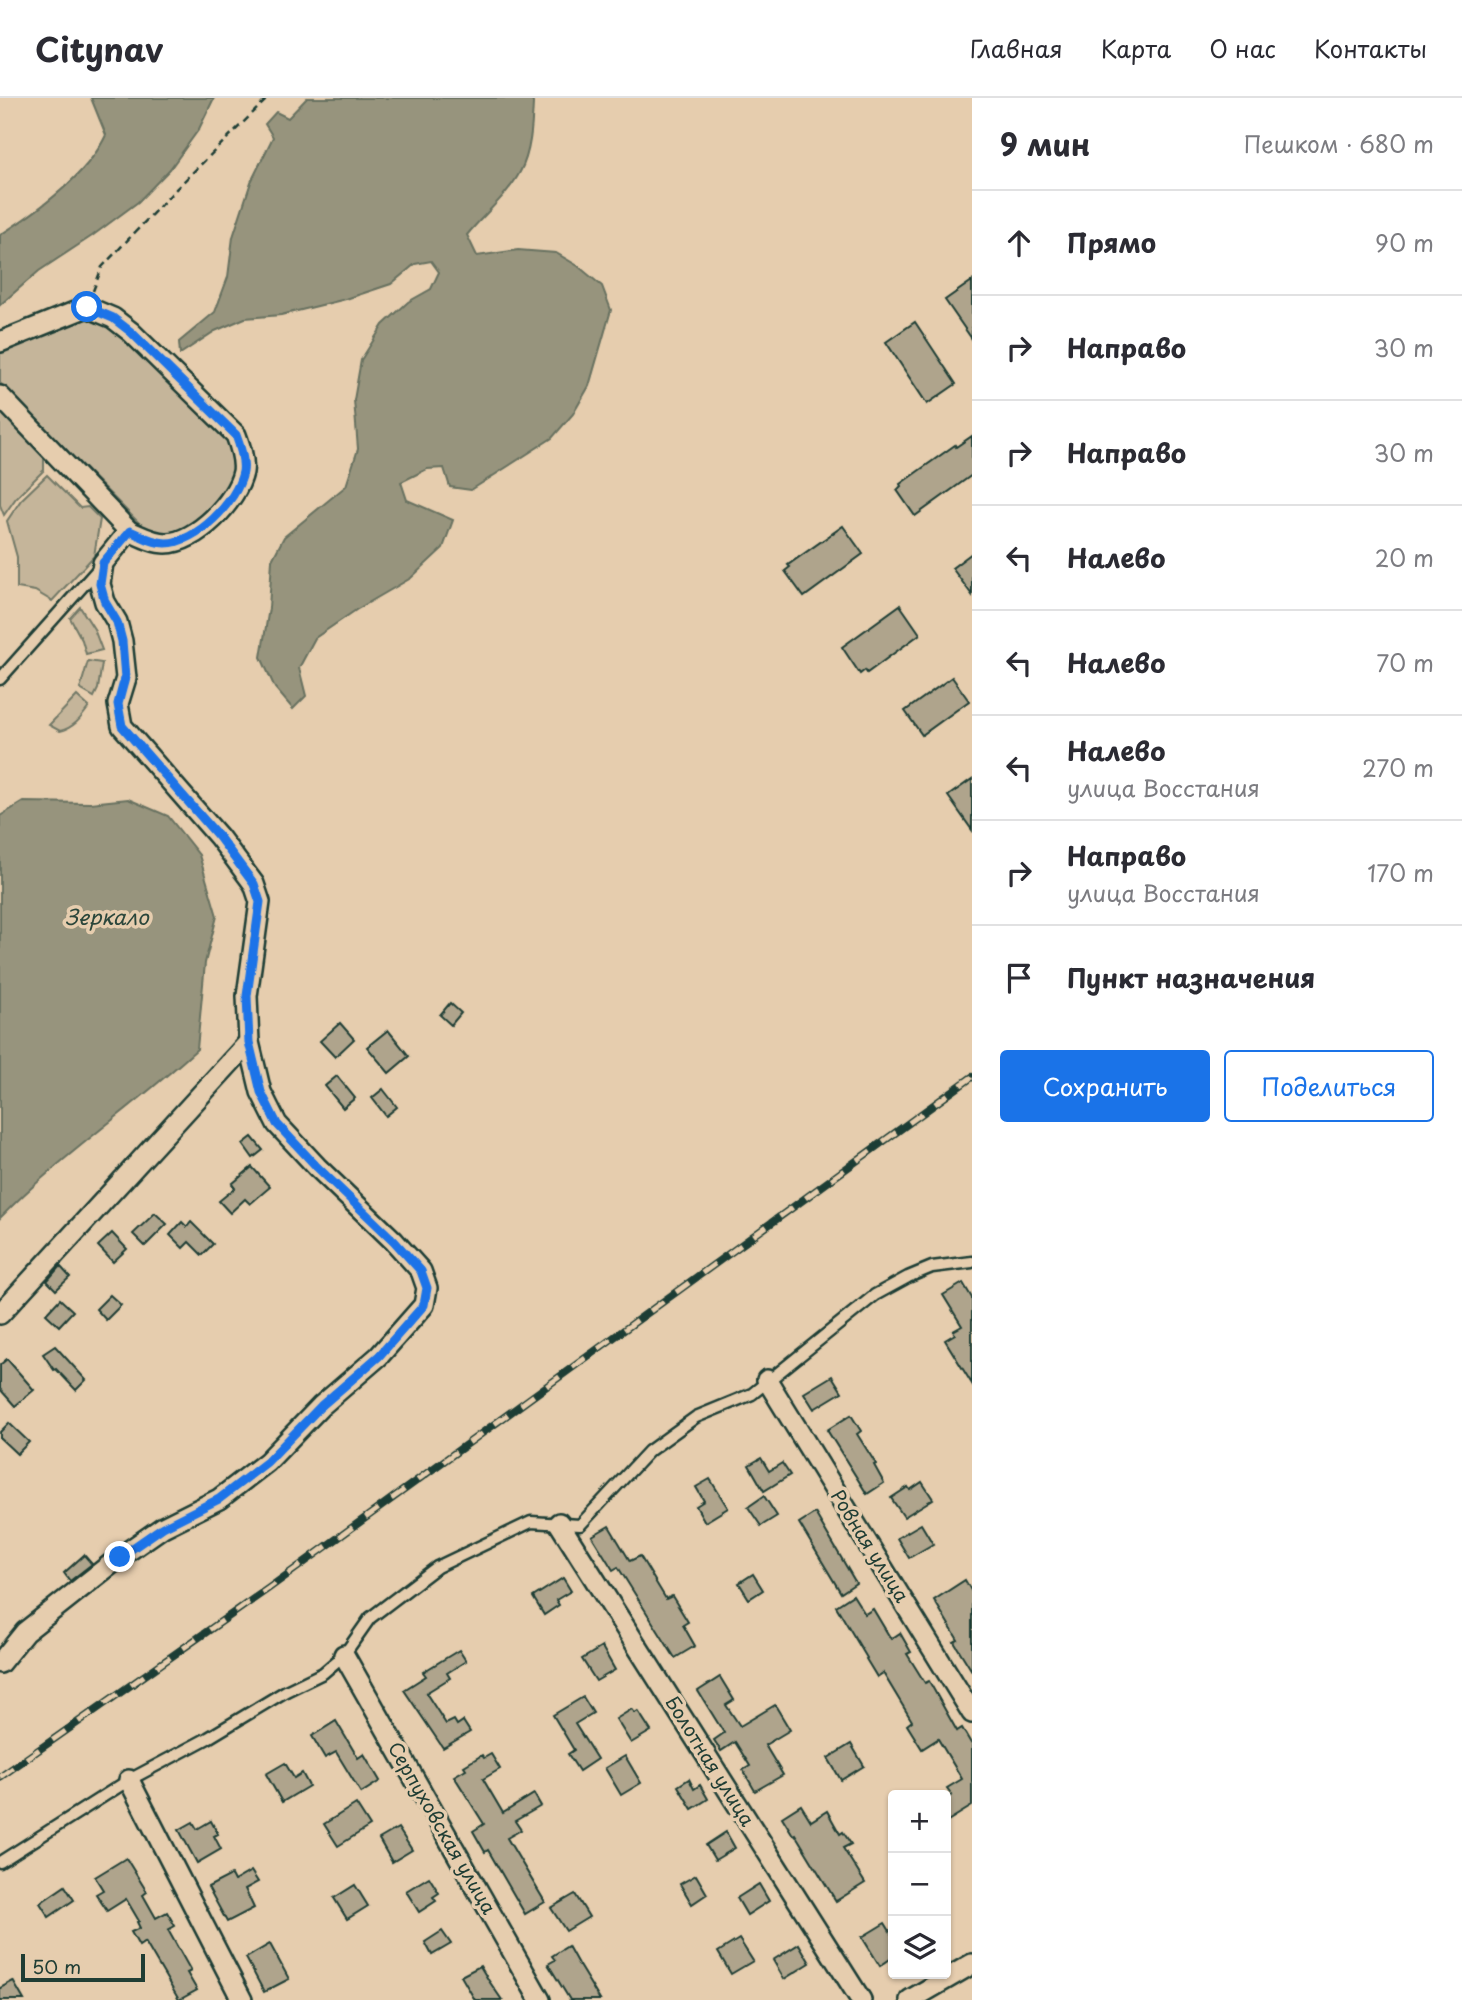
<!DOCTYPE html>
<html lang="ru">
<meta charset="utf-8">
<style>
:root{--surface:#fff;--page:#f7f7f7;--text:#2b2b33;--muted:#7c7c81;--line:#e1e1e2;--accent:#1a73e8}
body{margin:0;font-family:"Playpen Sans",sans-serif;background:var(--page);color:var(--text)}
.controls{position:absolute;right:21px;bottom:21px;display:grid;overflow:hidden;border-radius:7px;box-shadow:0 2px 5px #0004}
.controls button{width:63px;height:63px;display:grid;place-items:center;padding:0;border:0;border-bottom:2px solid var(--line);background:var(--surface);color:var(--text);font:35px sans-serif}
.scale{position:absolute;left:21px;bottom:18px;width:124px;box-sizing:border-box;padding-left:7px;border:4px solid #1f3d34;border-top:0;font-size:19px;line-height:24px;white-space:nowrap;color:#1f3d34;-webkit-text-stroke:5px #e6cdae;paint-order:stroke}
.stop{position:absolute;width:21px;height:21px;margin:-16px;border:5px solid #1a73e8;border-radius:50%;background:#fff}
.stop.end{background:#1a73e8;border-color:#fff;box-shadow:0 2px 7px #0008}
.list{margin:0;padding:0;list-style:none}
h2{display:flex;justify-content:space-between;align-items:center;height:91px;margin:0;padding:0 28px;font-size:30px}
h2 small{font-size:23px;font-weight:400;color:var(--muted)}
.list li{display:grid;grid-template-columns:46px 1fr auto;gap:21px;align-items:center;box-sizing:border-box;height:105px;padding:0 28px;border-top:2px solid var(--line)}
.list b{display:block;font-size:26px;white-space:nowrap}
.list p{margin:0;font-size:23px;white-space:nowrap;color:var(--muted)}
.list em{font-size:23px;font-style:normal;color:var(--muted)}
.actions{display:flex;gap:14px;padding:21px 28px}
.actions a{flex:1;padding:16px 0;border:2px solid var(--accent);border-radius:7px;text-align:center;font-size:24px;color:var(--accent)}
.actions .main{background:var(--accent);color:#fff}
.icon{flex:none;width:38px;height:38px;fill:none;stroke:currentColor;stroke-width:2;stroke-linecap:round;stroke-linejoin:round}
.map{position:relative;flex:none;width:972px;height:1902px;overflow:hidden}
header{display:flex;align-items:center;gap:42px;box-sizing:border-box;height:98px;padding:0 35px;background:var(--surface);border-bottom:2px solid var(--line)}
header strong{font-size:33px}
nav{display:flex;gap:38px;margin-inline-start:auto;font-size:24px}
main{display:flex}
aside{flex:1;background:var(--surface)}
.map>svg:first-child{display:block}
</style>
<header>
<strong>Citynav</strong>
<nav><a>Главная</a><a>Карта</a><a>О нас</a><a>Контакты</a></nav>
</header>
<main>
<div class="map">
<svg width="972" height="1902" viewBox="0 0 972 1902">
<rect width="100%" height="100%" fill="#e6cdae"/>
<filter id="ink" filterUnits="userSpaceOnUse"><feTurbulence type="fractalNoise" baseFrequency=".0143" numOctaves="2"/><feDisplacementMap in="SourceGraphic" scale="14" xChannelSelector="R" yChannelSelector="G"/><feConvolveMatrix kernelMatrix="1 2 1 2 8 2 1 2 1" color-interpolation-filters="sRGB"/></filter>
<g filter="url(#ink)">
<g fill="#c5b59a" stroke="#727967" stroke-width="2">
<path d="M84,218L109,225L231,344C232,353 236,364 235,372C233,385 224,396 216,405C196,427 170,450 141,427L0,285V252Z"/>
<path d="M0,310L44,357V372L16,400L4,417L0,407Z"/>
<path d="M47,377L80,410L88,409L100,421L94,458L52,503L35,493L17,490V459L7,423L21,402Z"/>
<path d="M80,509L94,531L102,552L86,556L82,542L70,520Z"/>
<path d="M88,563L102,565L98,591L94,599L80,591Z"/>
<path d="M77,598L89,609C81,620 74,630 60,633L49,627Z"/>
</g>
<g fill="#97947d" stroke="#677160" stroke-width="2">
<path d="M91,0H214L199,31L170,71L138,104L92,138L39,173L0,207V137C38,113 87,78 106,37Z"/>
<path d="M307,0H531L533,5C532,27 531,54 520,74C507,98 484,116 467,137L477,158L518,152L556,155L578,168L602,188L611,212L589,288L573,316L552,340L471,392L450,389L444,370L427,371L401,384L407,402L453,422L443,450L411,480L356,512L315,540L299,570L306,598L293,611L275,590L261,559L269,510L272,462L284,439L346,388L358,351L354,302L361,262L383,227L408,204L431,191L439,174L431,163L415,166L391,186L346,201L281,217L245,220L215,233L180,256L179,244L215,214L228,179L233,139L251,84L273,39L265,26L276,14L288,20Z"/>
<path d="M128,701L168,718L199,757L217,818L205,865L197,951C134,1009 59,1059 0,1120V718L23,704L90,705Z"/>
</g>
<g fill="#afa48c" stroke="#1f3d34" stroke-width="2">
<path d="M972,183V241L945,202Z"/>
<path d="M915,224L956,286L927,306L886,244Z"/>
<path d="M972,338V377L915,418L897,392L901,388L900,386L955,347L956,349Z"/>
<path d="M843,428L863,456L804,499L785,473L790,469L788,467Z"/>
<path d="M972,455V497L952,470Z"/>
<path d="M900,507L920,536L867,575L865,572L860,576L842,549Z"/>
<path d="M952,579L969,603L922,637L905,613Z"/>
<path d="M972,681V732L948,698Z"/>
<path d="M450,905L461,915L451,927L440,917Z"/>
<path d="M340,925L354,941L335,959L320,943Z"/>
<path d="M388,932L409,958L389,975L367,949Z"/>
<path d="M337,978L355,1000L343,1010L325,988Z"/>
<path d="M383,991L397,1009L386,1018L372,1000Z"/>
<path d="M252,1039L263,1052L253,1060L243,1046Z"/>
<path d="M252,1069L270,1089L250,1106L245,1101L230,1115L219,1103L235,1090L232,1086Z"/>
<path d="M155,1115L167,1126L145,1148L133,1136Z"/>
<path d="M182,1124L187,1129L191,1124L213,1146L202,1157L189,1144L183,1150L170,1137Z"/>
<path d="M112,1135L127,1151L113,1164L98,1148Z"/>
<path d="M60,1168L70,1179L56,1192L47,1183Z"/>
<path d="M963,1185L972,1200V1286L945,1242L955,1236L953,1233L962,1228L943,1197Z"/>
<path d="M110,1197L121,1207L106,1222L96,1211Z"/>
<path d="M60,1201L73,1213L59,1228L46,1216Z"/>
<path d="M55,1248L86,1282L76,1292L56,1271L54,1272L43,1256Z"/>
<path d="M7,1261L34,1292L15,1308L0,1291V1267Z"/>
<path d="M832,1278L842,1294L814,1311L804,1295Z"/>
<path d="M851,1317L861,1333L857,1336L876,1366L874,1367L884,1385L867,1396L827,1332Z"/>
<path d="M9,1325L29,1344L17,1356L0,1340V1334Z"/>
<path d="M761,1360L769,1373L782,1365L790,1377L764,1393L749,1367Z"/>
<path d="M710,1381L728,1410L705,1424L696,1408L704,1403L696,1389Z"/>
<path d="M922,1384L933,1401L904,1419L891,1400L908,1389L910,1392Z"/>
<path d="M764,1398L777,1418L761,1428L748,1409Z"/>
<path d="M815,1415L856,1485L841,1495L799,1425Z"/>
<path d="M921,1426L933,1446L909,1460L897,1440Z"/>
<path d="M609,1428L630,1463L640,1458L666,1501L672,1498L688,1524L683,1527L695,1548L675,1560L618,1469L613,1472L592,1438Z"/>
<path d="M84,1457L92,1466L70,1483L64,1475Z"/>
<path d="M753,1476L763,1492L749,1501L739,1485Z"/>
<path d="M563,1480L571,1493L556,1502L559,1507L544,1517L533,1499Z"/>
<path d="M965,1482L972,1494V1573L954,1544L958,1542L934,1502Z"/>
<path d="M853,1497L865,1516L873,1511L891,1541L900,1535L911,1554L907,1556L925,1585L929,1583L957,1633L962,1630L972,1647V1708L946,1724V1701L952,1697L947,1690L962,1681L938,1641L922,1651L907,1627L912,1623L883,1575L877,1579L866,1561L867,1560L836,1508Z"/>
<path d="M602,1549L615,1572L596,1583L582,1561Z"/>
<path d="M459,1552L466,1563L447,1575L450,1580L426,1595L446,1626L454,1622L457,1627L463,1623L470,1634L443,1650L404,1592L426,1578L423,1574Z"/>
<path d="M720,1579L734,1602L726,1607L740,1628L775,1607L790,1632L765,1647L783,1677L755,1693L743,1672L750,1668L735,1644L721,1653L714,1642L724,1635L698,1593Z"/>
<path d="M583,1599L593,1615L575,1626L597,1661L579,1673L568,1656L574,1652L553,1617Z"/>
<path d="M632,1611L635,1615L638,1613L651,1633L631,1645L616,1621Z"/>
<path d="M336,1623L358,1660L364,1656L380,1683L361,1695L336,1654L325,1660L312,1638Z"/>
<path d="M851,1646L864,1668L841,1682L828,1660Z"/>
<path d="M491,1656L500,1671L483,1681L503,1715L534,1696L541,1708L515,1723L521,1732L507,1740L545,1804L525,1816L488,1752L485,1754L473,1733L484,1726L454,1678L466,1671L464,1668L482,1657L484,1660Z"/>
<path d="M625,1658L641,1685L621,1697L605,1670Z"/>
<path d="M285,1665L294,1680L302,1675L309,1688L282,1704L266,1676Z"/>
<path d="M689,1681L694,1691L700,1687L708,1701L692,1711L678,1688Z"/>
<path d="M356,1706L370,1728L338,1748L324,1726Z"/>
<path d="M801,1707L811,1723L827,1713L840,1736L843,1734L851,1746L843,1750L865,1785L836,1803L795,1736L793,1737L782,1719Z"/>
<path d="M211,1723L218,1736L214,1738L221,1751L197,1765L179,1732L193,1724L197,1731Z"/>
<path d="M398,1730L412,1752L392,1764L379,1741Z"/>
<path d="M726,1734L735,1750L715,1762L706,1747Z"/>
<path d="M126,1760L147,1794L143,1797L156,1820L167,1814L175,1828L168,1832L191,1873L187,1875L197,1892L179,1902L145,1844L139,1848L131,1834L140,1830L137,1824L139,1823L126,1801L107,1813L96,1796L103,1792L95,1779Z"/>
<path d="M251,1773L258,1784L245,1791L254,1810L227,1824L208,1789L231,1777L234,1783Z"/>
<path d="M696,1777L707,1796L692,1806L680,1786Z"/>
<path d="M429,1779L439,1795L433,1799L436,1803L419,1814L406,1793Z"/>
<path d="M759,1786L769,1803L747,1817L737,1800Z"/>
<path d="M355,1787L368,1808L347,1821L334,1800Z"/>
<path d="M65,1788L74,1802L49,1819L40,1805Z"/>
<path d="M575,1796L589,1819L566,1833L551,1810Z"/>
<path d="M885,1825L893,1838V1859L880,1868L862,1839Z"/>
<path d="M442,1833L451,1846L432,1857L425,1844Z"/>
<path d="M739,1841L753,1863L731,1876L718,1854Z"/>
<path d="M270,1846L289,1881L264,1894L246,1860Z"/>
<path d="M799,1846L810,1865L784,1881L773,1862Z"/>
<path d="M568,1848L578,1866L600,1902H570L548,1866L555,1862L552,1858Z"/>
<path d="M480,1868L489,1883L502,1902H475L461,1878Z"/>
<path d="M13,1883L24,1902H0V1890Z"/>
</g>
<g fill="none" stroke-linecap="round" stroke-linejoin="round">
<defs>
<g id="lane">
<path d="M0,581L98,471"/>
<path d="M0,1764L129,1682L208,1640L286,1593L323,1575L344,1557L370,1520L437,1469L531,1424L580,1427L649,1353L696,1319L752,1296L875,1197L908,1179L932,1169L972,1164"/>
</g>
<g id="street">
<path d="M0,244L87,209L113,220L131,234L236,337C240,348 245,362 243,374C237,403 196,445 166,445C153,445 141,438 129,433L0,298"/>
<path d="M0,1216L249,944"/>
<path d="M767,1282L972,1615"/>
<path d="M559,1425L861,1902"/>
<path d="M344,1557L540,1902"/>
<path d="M0,1565L25,1534L120,1459L163,1429L219,1401L267,1364L321,1308L379,1258L424,1207L427,1190L421,1173L394,1143L317,1069L277,1026L261,994L249,944L247,898L260,804L254,786L219,739L122,628L118,606L126,580L122,543L117,524L105,504L100,486L103,465L129,433"/>
<path d="M129,1682L242,1902"/>
<path d="M910,1902L972,1866"/>
</g>
</defs>
<use href="#lane" stroke="#1f3d34" stroke-width="15"/>
<use href="#street" stroke="#1f3d34" stroke-width="24"/>
<path stroke="#1f3d34" stroke-width="2.5" stroke-dasharray="7 5" stroke-linecap="butt" d="M93,193L102,169L176,91L268,0"/>
<use href="#lane" stroke="#e6cdae" stroke-width="10"/>
<use href="#street" stroke="#e6cdae" stroke-width="19"/>
<defs>
<path id="rail" d="M0,1679L269,1490L972,979"/>
</defs>
<use href="#rail" stroke="#1f3d34" stroke-width="8"/>
<use href="#rail" stroke="#e6cdae" stroke-width="5" stroke-dasharray="16" stroke-linecap="butt"/>
</g>
</g>
<g fill="none" stroke-linecap="round" stroke-linejoin="round" filter="url(#ink)">
<path stroke="#1a73e8" stroke-width="9" d="M87,209L113,220L131,234L236,337C240,348 245,362 243,374C237,404 196,445 166,445C153,445 141,438 130,433L103,465L100,486L105,504L117,524L122,543L125,580L118,606L122,628L219,739L254,786L260,804L247,898L249,944L261,994L277,1026L317,1069L394,1143L421,1173L427,1190L424,1207L379,1258L321,1308L267,1364L219,1401L163,1429L120,1459"/>
</g>
<g text-anchor="middle" stroke-width="7" stroke-linejoin="round" paint-order="stroke">
<g font-size="19" fill="#1f3d34" stroke="#e6cdae">
<text transform="translate(870 1448) rotate(58)" y="7">Ровная улица</text>
<text transform="translate(710 1663) rotate(58)" y="7">Болотная улица</text>
<text transform="translate(442 1730) rotate(60)" y="7">Серпуховская улица</text>
</g>
<g font-size="21" font-style="italic" fill="#2b463b" stroke="#e6cdae">
<text x="107" y="827">Зеркало</text>
</g>
</g>
</svg>
<div class="controls">
<button>+</button>
<button>−</button>
<button><svg class="icon" aria-label="layers" viewBox="0 0 24 24"><path d="M12 4l9 5-9 5-9-5zM3 14l9 5 9-5"/></svg></button>
</div>
<div class="scale">50 m</div>
<div class="stop" style="left:87px;top:209px"></div>
<div class="stop end" style="left:120px;top:1459px"></div>
</div>
<aside>
<h2>9 мин<small>Пешком · 680 m</small></h2>
<ul class="list">
<li><svg class="icon" aria-label="ahead" viewBox="0 0 24 24"><path d="M12 20V5M6 11l6-6 6 6"/></svg><div><b>Прямо</b></div><em>90 m</em></li>
<li><svg class="icon" aria-label="right" viewBox="0 0 24 24"><path d="M7 20v-9h11M14 6l5 5-5 5"/></svg><div><b>Направо</b></div><em>30 m</em></li>
<li><svg class="icon" aria-label="right" viewBox="0 0 24 24"><path d="M7 20v-9h11M14 6l5 5-5 5"/></svg><div><b>Направо</b></div><em>30 m</em></li>
<li><svg class="icon" aria-label="left" viewBox="0 0 24 24"><path d="M17 20v-9H6M10 6l-5 5 5 5"/></svg><div><b>Налево</b></div><em>20 m</em></li>
<li><svg class="icon" aria-label="left" viewBox="0 0 24 24"><path d="M17 20v-9H6M10 6l-5 5 5 5"/></svg><div><b>Налево</b></div><em>70 m</em></li>
<li><svg class="icon" aria-label="left" viewBox="0 0 24 24"><path d="M17 20v-9H6M10 6l-5 5 5 5"/></svg><div><b>Налево</b><p>улица Восстания</p></div><em>270 m</em></li>
<li><svg class="icon" aria-label="right" viewBox="0 0 24 24"><path d="M7 20v-9h11M14 6l5 5-5 5"/></svg><div><b>Направо</b><p>улица Восстания</p></div><em>170 m</em></li>
<li><svg class="icon" aria-label="arrive" viewBox="0 0 24 24"><path d="M6 21V4h12l-3 4 3 4H6"/></svg><div><b>Пункт назначения</b></div></li>
</ul>
<div class="actions"><a class="main">Сохранить</a><a>Поделиться</a></div>
</aside>
</main>
